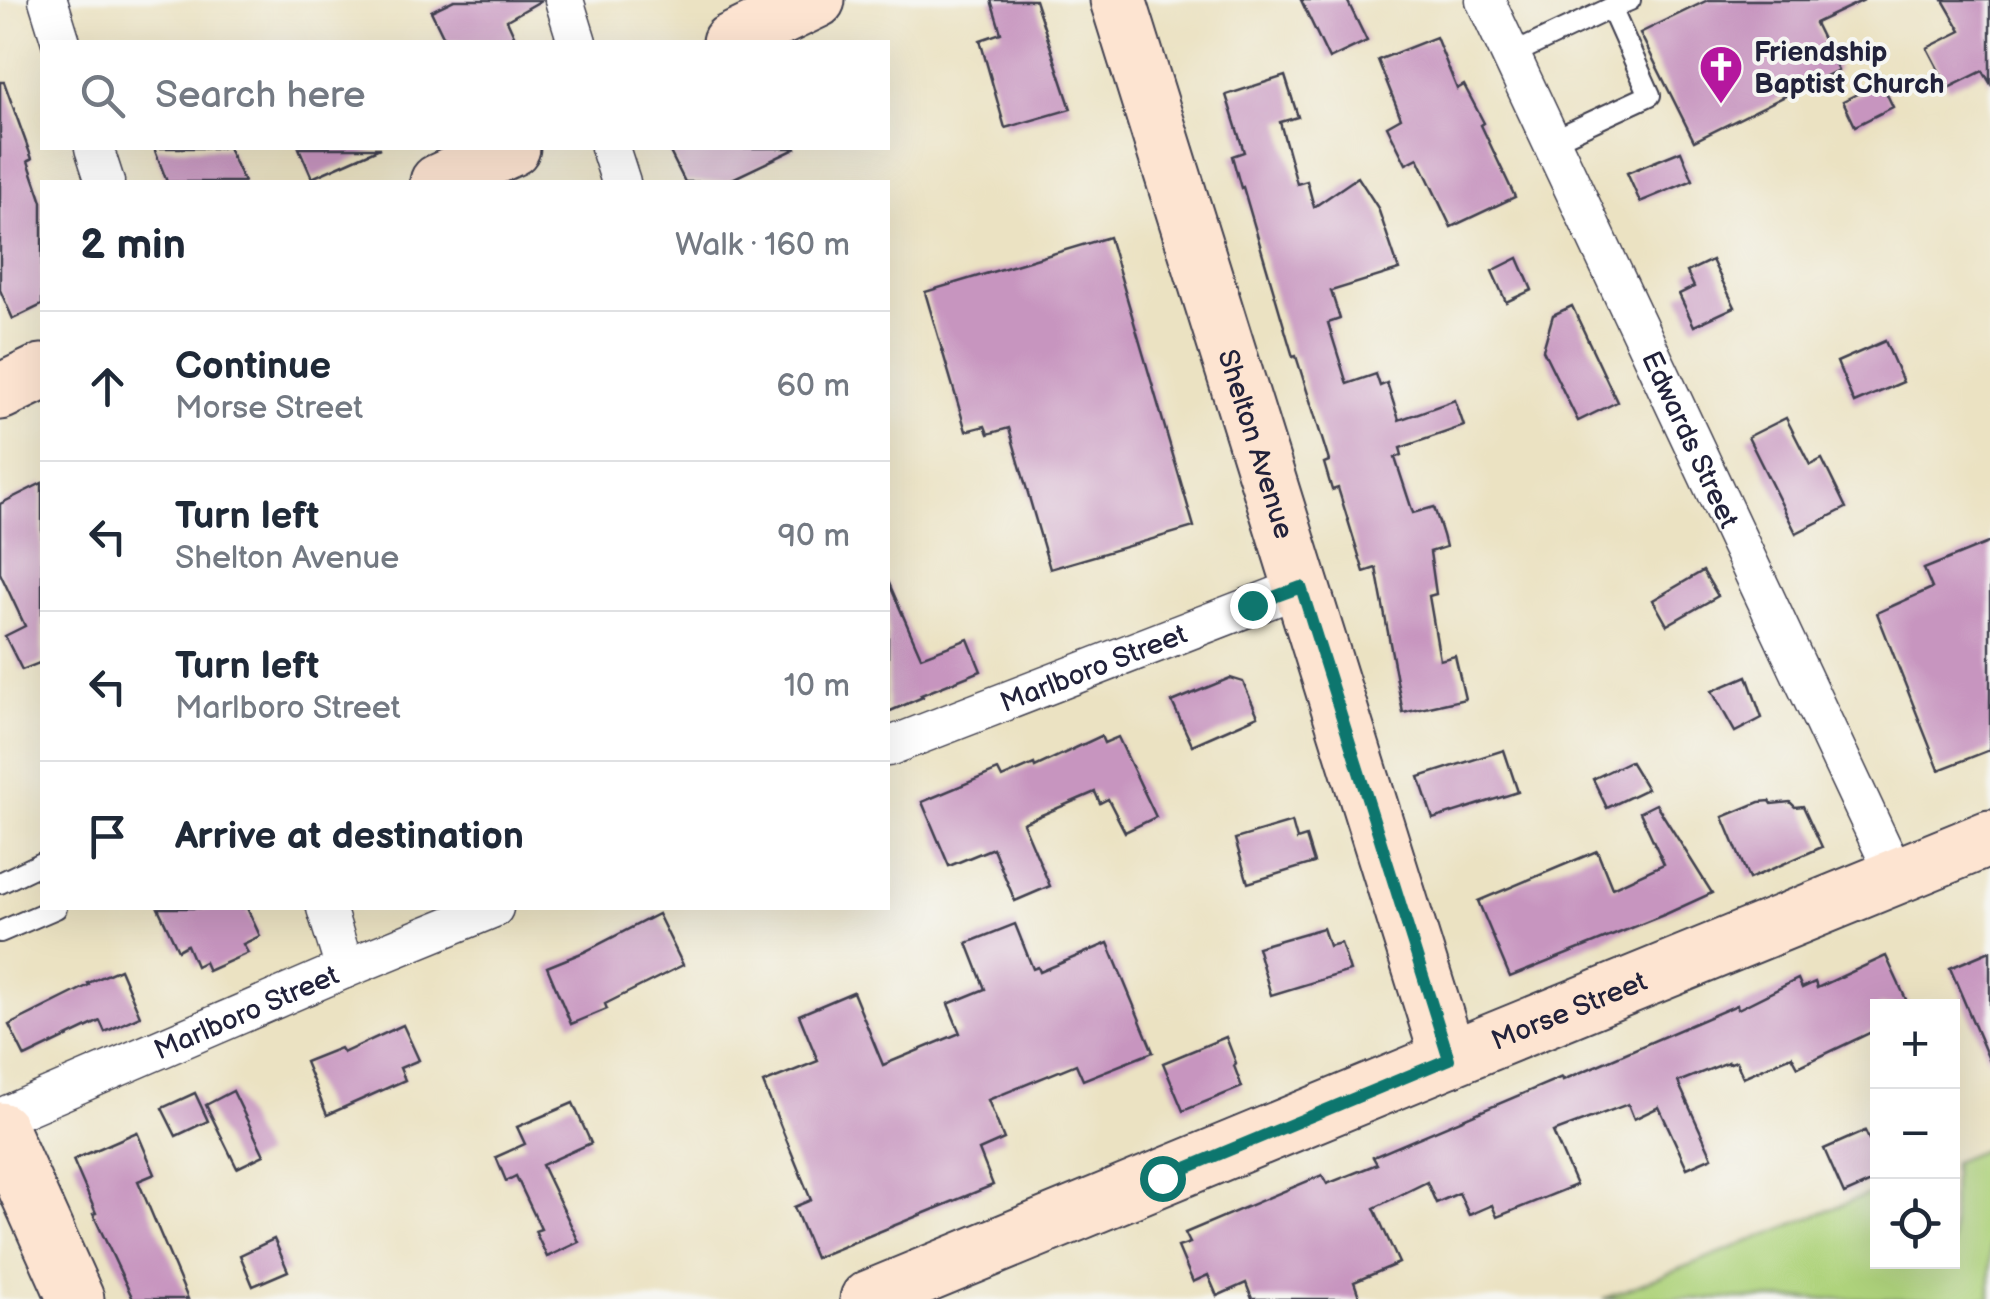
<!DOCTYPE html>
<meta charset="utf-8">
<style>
:root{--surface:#fff;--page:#f2f2f3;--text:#1f2937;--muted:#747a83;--line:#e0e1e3}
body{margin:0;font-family:"Balsamiq Sans",sans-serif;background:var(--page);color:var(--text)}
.controls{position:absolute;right:30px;bottom:30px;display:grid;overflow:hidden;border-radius:0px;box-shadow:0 10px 40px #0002}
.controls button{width:90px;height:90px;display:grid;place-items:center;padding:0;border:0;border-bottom:2px solid var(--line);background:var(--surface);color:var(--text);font:50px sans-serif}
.stop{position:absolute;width:30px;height:30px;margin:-22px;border:8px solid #0f766e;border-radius:50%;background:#fff}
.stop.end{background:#0f766e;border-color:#fff;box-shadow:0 2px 10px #0008}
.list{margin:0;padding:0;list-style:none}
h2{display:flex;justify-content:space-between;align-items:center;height:130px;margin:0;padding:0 40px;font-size:42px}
h2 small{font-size:32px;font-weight:400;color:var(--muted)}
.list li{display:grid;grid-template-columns:65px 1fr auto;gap:30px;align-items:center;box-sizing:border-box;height:150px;padding:0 40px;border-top:2px solid var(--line)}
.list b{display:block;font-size:38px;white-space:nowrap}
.list p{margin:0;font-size:32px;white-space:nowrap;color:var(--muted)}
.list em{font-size:32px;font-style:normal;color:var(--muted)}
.icon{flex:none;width:55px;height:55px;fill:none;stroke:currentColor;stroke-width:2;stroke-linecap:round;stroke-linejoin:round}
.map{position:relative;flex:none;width:1990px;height:1299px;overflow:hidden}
.search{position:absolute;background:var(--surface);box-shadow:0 10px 40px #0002;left:40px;top:40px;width:850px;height:110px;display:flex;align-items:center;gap:25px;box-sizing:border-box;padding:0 35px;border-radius:0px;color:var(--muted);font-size:38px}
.panel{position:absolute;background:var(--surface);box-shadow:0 10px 40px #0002;left:40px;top:180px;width:850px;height:730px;border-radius:0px}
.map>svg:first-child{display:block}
</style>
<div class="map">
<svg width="1990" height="1299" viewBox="0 0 1990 1299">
<rect width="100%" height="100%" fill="#f6f6f2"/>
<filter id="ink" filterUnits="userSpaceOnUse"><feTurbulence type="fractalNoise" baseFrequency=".01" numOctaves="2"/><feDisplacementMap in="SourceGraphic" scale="20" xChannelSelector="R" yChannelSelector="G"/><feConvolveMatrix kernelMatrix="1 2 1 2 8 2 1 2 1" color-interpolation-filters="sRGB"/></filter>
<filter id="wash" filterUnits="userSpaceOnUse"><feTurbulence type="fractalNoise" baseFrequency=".0048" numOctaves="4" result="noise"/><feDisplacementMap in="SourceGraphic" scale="40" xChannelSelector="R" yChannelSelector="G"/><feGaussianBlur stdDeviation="2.25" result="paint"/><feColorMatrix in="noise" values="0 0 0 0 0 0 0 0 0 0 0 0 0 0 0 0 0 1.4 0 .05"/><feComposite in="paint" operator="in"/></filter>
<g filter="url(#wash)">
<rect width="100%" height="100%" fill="#ebe2c2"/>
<path fill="#afd37c" stroke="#687a5c" stroke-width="2.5" d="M1990,1147V1299H1603L1877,1191L1878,1262H1952L1953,1162Z"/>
<g id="blocks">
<g fill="#c795bf">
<path d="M454,0H542L507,20L517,42H446L431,11Z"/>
<path d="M991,0H1035L1071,109L1005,128L980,40L1001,33Z"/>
<path d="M1301,0H1347L1367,41L1329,59Z"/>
<path d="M1708,0H1864L1815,23L1838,70L1694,141L1640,33Z"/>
<path d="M1943,0H1990V83L1983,71L1948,88L1927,48L1961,31Z"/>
<path d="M1436,37L1457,89L1464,85L1484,123L1481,125L1515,197L1451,227L1418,158L1406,164L1387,126L1401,118L1378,60Z"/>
<path d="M1285,76L1298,117L1280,122L1297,184L1307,181L1314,207L1358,177L1378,208L1399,270L1331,291L1340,319L1328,323L1347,384L1376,374L1380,386L1387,383L1399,420L1455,400L1464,426L1400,448L1402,455L1395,458L1413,513L1434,507L1443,535L1446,547L1430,552L1436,594L1429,596L1440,660L1455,656L1465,699L1403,713L1376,568L1364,572L1338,488L1332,490L1324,463L1329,461L1296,356L1293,357L1243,187L1241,188L1232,156L1244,152L1226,95Z"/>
<path d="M0,82H4L32,159L28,161L42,202V305L13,319L0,290Z"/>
<path d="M1881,82L1893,107L1855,126L1843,101Z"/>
<path d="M154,148H228L244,182H167Z"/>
<path d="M299,148H380L312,178Z"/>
<path d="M668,148H797L726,182H685Z"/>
<path d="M1681,151L1693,180L1640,202L1627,173Z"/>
<path d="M1109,237L1194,527L1050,569L1009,428L988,434L985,426L966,431L925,292Z"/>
<path d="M1518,258L1532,290L1506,302L1492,271Z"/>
<path d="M1712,260L1735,307L1694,326L1679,294L1694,287L1687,272Z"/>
<path d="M1572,306L1617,402L1578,421L1543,350L1553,315Z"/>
<path d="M1885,341L1903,382L1854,403L1837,362Z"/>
<path d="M1786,418L1810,465L1822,459L1846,508L1796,533L1748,437Z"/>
<path d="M42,483V662L22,670L5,636L25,626L0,573V504Z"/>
<path d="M1990,542V750L1939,770L1877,613L1932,588L1924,569Z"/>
<path d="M1703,571L1718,596L1667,625L1653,600Z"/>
<path d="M888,581L921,657L968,639L981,671L921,695L923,697L888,712Z"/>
<path d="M1747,676L1762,718L1735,732L1712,691Z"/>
<path d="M1230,678L1243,682L1258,716L1192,745L1172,702Z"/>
<path d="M1101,736L1104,743L1118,737L1156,817L1125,832L1108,799L1100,803L1095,792L1023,823L1050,886L1015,901L993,848L949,866L922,802L998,770L1002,778L1034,764L1035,767Z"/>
<path d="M1504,750L1518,792L1433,819L1419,777Z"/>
<path d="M1630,761L1647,789L1607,808L1593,779Z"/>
<path d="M1770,801L1772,804L1790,802L1795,807L1803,806L1822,847L1749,879L1723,817L1759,802Z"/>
<path d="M1656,804L1712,893L1666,914L1510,977L1478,901L1597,851L1612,888L1664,864L1640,812Z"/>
<path d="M1292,822L1297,840L1306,837L1314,863L1248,883L1235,839Z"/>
<path d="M158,908H247L260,936L243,944L248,953L208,971L204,962L196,966L187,945L178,950Z"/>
<path d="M658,914L683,965L605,1004L607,1009L571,1024L547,967L584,952Z"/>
<path d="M1015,924L1033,969L1038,967L1040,972L1108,943L1153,1052L1083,1080L1076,1064L988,1100L1004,1139L979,1150L993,1185L815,1258L794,1207L811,1200L763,1083L818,1061L799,1015L853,992L883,1065L960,1033L948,1004L985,989L967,943Z"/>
<path d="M1323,928L1329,946L1341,943L1350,971L1271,995L1257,947Z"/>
<path d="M1990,951V1062L1950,968Z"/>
<path d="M1886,956L1909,1006H1878V1029L1798,1067L1792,1056L1743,1077L1736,1061L1728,1064V1062L1678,1082L1712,1157L1687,1168L1659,1107L1634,1119L1628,1104L1553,1132L1576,1185L1497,1217L1492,1205L1469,1215L1459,1193L1436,1203L1427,1182L1374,1208L1399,1263L1354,1282L1360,1299H1252L1246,1283L1217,1296L1208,1275L1193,1282L1178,1247L1190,1243L1185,1233L1322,1175L1327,1184L1377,1164L1373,1157L1562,1077L1563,1080L1737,1005L1738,1009L1798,979L1802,988L1815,982L1817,988Z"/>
<path d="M120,969L140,1016L105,1032L100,1021L25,1057L9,1025L89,985L88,983Z"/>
<path d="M403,1025L419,1060L400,1068L405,1080L327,1115L305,1062L340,1048L343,1053Z"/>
<path d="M1226,1037L1236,1063L1234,1066L1242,1087L1183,1111L1163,1063Z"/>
<path d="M233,1091L264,1155L237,1168L206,1105Z"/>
<path d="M195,1093L208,1121L176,1136L162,1108Z"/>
<path d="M573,1103L591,1143L542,1165L579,1242L547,1257L535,1231L541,1229L516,1176L506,1181L496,1157L525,1144L517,1127Z"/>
<path d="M1865,1131L1878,1158V1179L1844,1194L1824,1149Z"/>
<path d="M137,1132L155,1174L138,1181L188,1299H133L93,1214L96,1213L73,1160Z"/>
<path d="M274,1239L288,1271L253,1286L240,1255Z"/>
</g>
</g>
</g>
<g filter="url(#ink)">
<use href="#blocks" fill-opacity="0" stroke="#403f4f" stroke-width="2.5"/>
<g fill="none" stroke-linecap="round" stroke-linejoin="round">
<defs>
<g id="lane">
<path d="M1611,8L1630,0"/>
<path d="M1511,55L1611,8L1650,95L1551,141"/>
<path d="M0,883L42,863"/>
<path d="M0,932L56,908"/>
</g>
<g id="street">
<path d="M48,0L61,42"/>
<path d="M564,0L577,42"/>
<path id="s1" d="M1485,0L1896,877"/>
<path d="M94,148L105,182"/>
<path d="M610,148L621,182"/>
<path id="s2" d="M888,747L1301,587"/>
<path d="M326,908L345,969"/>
<path id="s3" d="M0,1118L345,969L494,908"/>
</g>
<g id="secondary">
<path id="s4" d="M1118,0L1449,1059"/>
<path d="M730,42L817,0"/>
<path d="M438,182L512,148"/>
<path d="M0,392L42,372"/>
<path d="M0,1130L76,1299"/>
<path id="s5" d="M868,1299L1449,1059L1990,838"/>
</g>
</defs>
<use href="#lane" stroke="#403f4f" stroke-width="24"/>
<use href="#street" stroke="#403f4f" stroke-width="41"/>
<use href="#secondary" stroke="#403f4f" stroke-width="59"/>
<use href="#lane" stroke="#fff" stroke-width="20"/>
<use href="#street" stroke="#fff" stroke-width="38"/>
<use href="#secondary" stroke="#fde4d1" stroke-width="55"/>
</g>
</g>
<g fill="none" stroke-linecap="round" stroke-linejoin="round" filter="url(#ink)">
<path stroke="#0f766e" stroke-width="12" d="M1162,1178L1449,1059L1301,587L1252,605"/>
</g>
<defs>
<symbol id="church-pin" viewBox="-11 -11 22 30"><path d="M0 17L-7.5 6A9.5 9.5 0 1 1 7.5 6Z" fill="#b5179e" stroke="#f6f6f2"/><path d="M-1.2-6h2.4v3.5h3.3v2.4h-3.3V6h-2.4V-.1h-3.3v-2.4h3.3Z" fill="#fff"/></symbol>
</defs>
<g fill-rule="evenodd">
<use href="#church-pin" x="1696" y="42" width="50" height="68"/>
</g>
<g text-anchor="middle" stroke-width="8" stroke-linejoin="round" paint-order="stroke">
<g font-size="28" font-weight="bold" fill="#22223b" stroke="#f6f6f2" text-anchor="start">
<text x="1754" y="61">Friendship<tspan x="1754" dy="32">Baptist Church</tspan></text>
</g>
<g font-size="28" fill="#22223b" stroke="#f6f6f2">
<text dy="10" stroke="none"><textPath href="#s1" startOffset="485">Edwards Street</textPath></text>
<text dy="10" stroke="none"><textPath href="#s4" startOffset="465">Shelton Avenue</textPath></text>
<text dy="10" stroke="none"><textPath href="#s2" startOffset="220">Marlboro Street</textPath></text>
<text dy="10" stroke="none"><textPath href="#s5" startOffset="758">Morse Street</textPath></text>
<text dy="10" stroke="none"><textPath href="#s3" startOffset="268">Marlboro Street</textPath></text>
</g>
</g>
</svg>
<div class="controls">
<button>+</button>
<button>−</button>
<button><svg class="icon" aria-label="locate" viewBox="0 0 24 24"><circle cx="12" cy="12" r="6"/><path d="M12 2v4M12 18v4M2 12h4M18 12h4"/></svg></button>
</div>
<div class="stop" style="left:1162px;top:1178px"></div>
<div class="stop end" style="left:1252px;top:605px"></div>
<div class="search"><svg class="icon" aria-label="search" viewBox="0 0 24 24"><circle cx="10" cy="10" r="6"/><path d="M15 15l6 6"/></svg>Search here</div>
<section class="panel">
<h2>2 min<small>Walk · 160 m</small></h2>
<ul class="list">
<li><svg class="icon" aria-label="ahead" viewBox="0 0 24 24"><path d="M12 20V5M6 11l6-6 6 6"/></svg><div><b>Continue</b><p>Morse Street</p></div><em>60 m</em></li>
<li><svg class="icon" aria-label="left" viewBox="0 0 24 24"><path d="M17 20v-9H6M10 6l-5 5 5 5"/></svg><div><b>Turn left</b><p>Shelton Avenue</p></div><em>90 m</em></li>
<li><svg class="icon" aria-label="left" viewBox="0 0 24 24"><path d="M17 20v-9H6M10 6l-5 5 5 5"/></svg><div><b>Turn left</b><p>Marlboro Street</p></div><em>10 m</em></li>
<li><svg class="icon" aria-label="arrive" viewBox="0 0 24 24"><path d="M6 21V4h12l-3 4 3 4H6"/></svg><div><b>Arrive at destination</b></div></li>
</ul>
</section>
</div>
